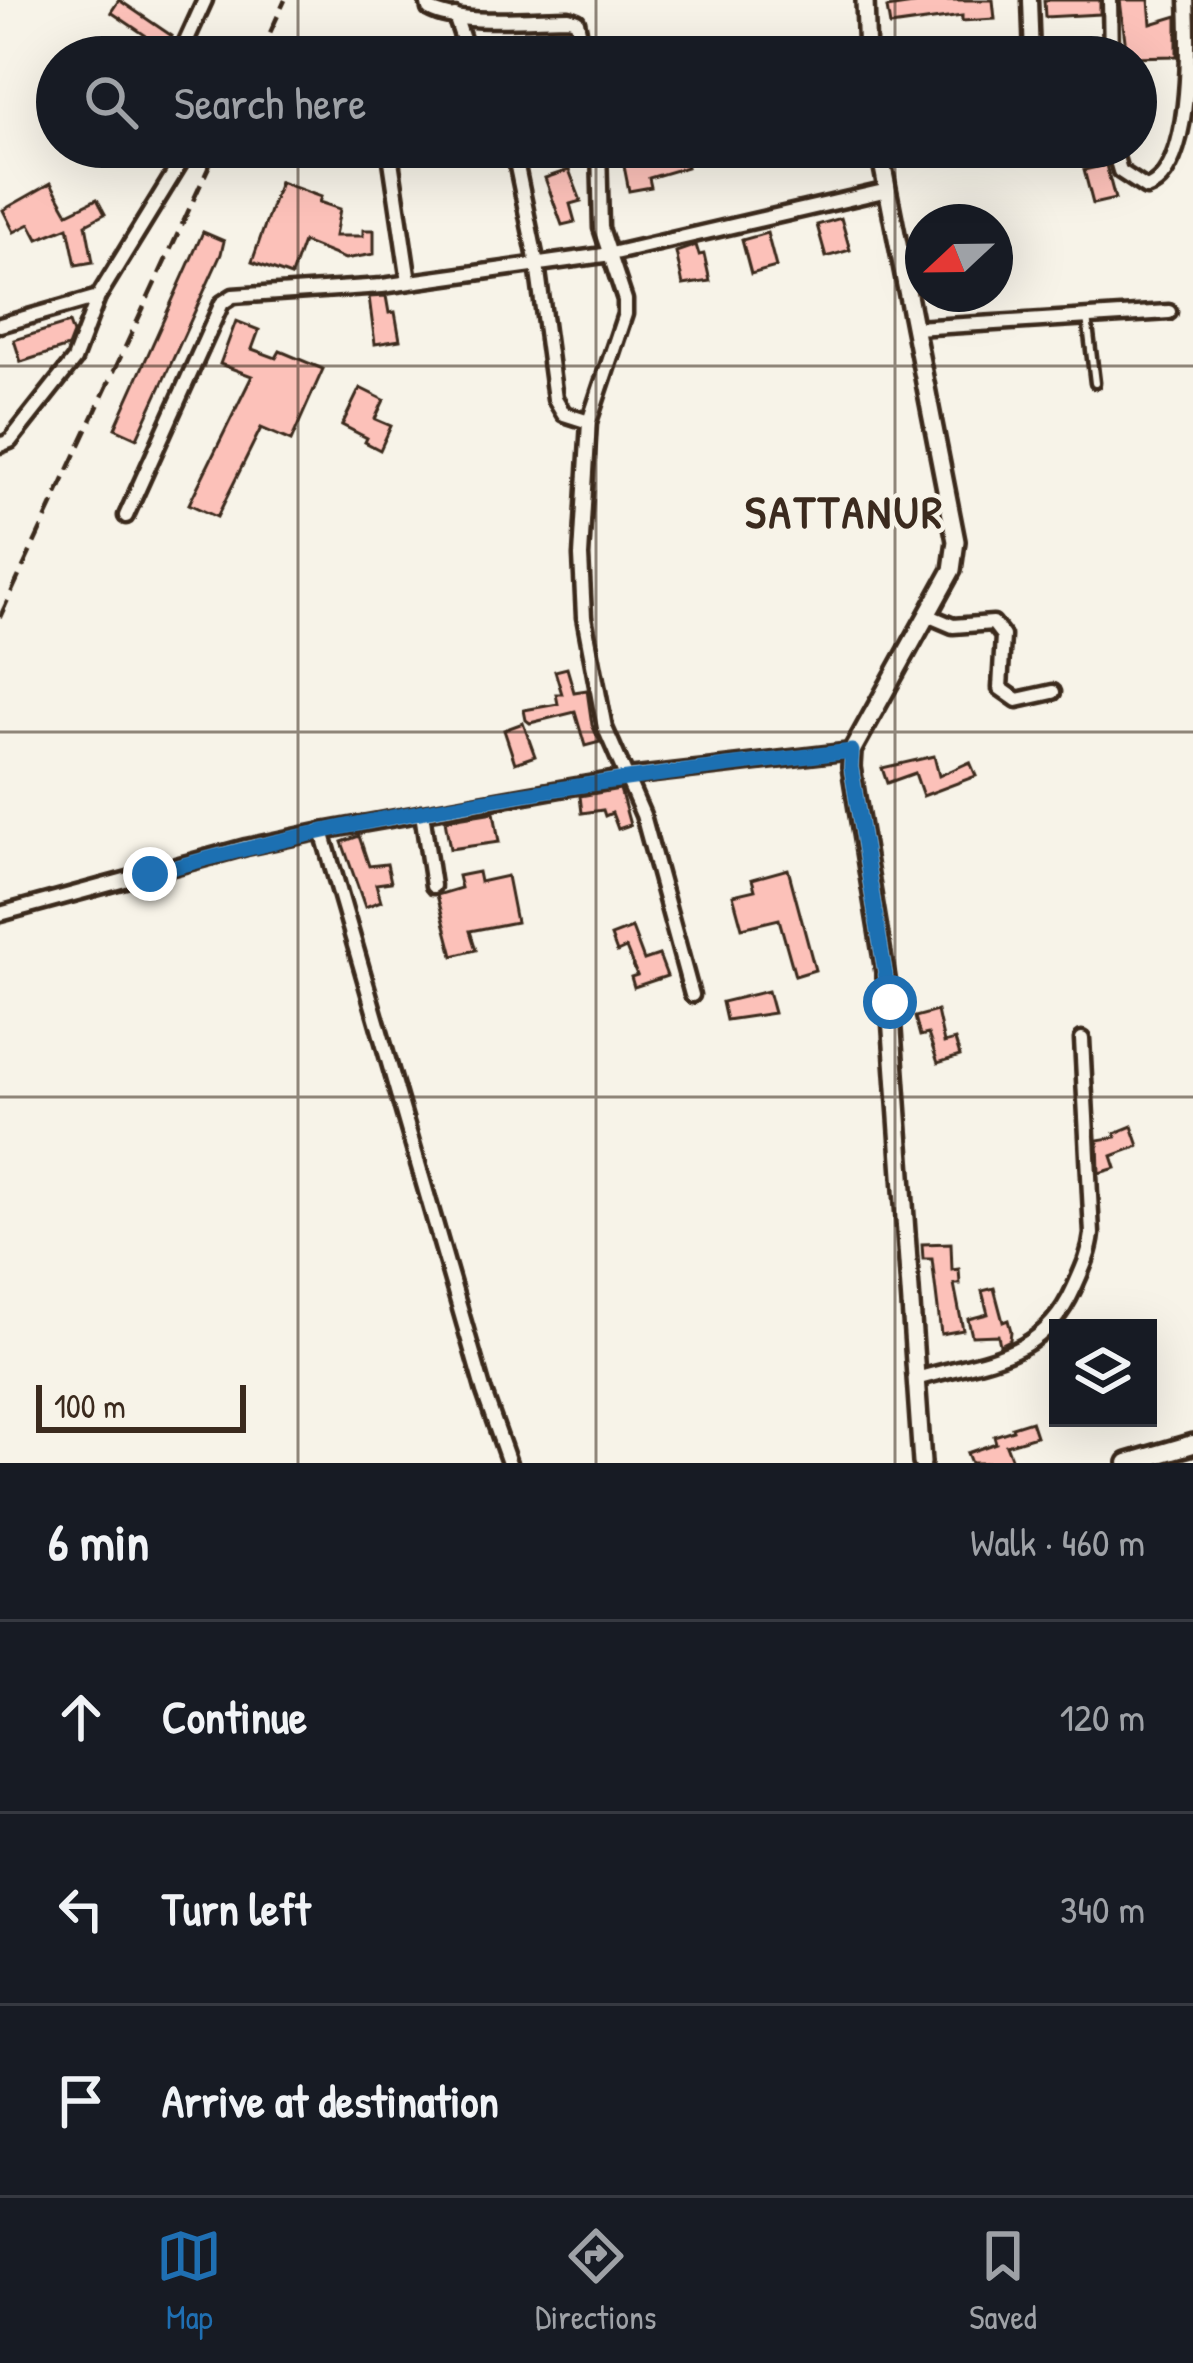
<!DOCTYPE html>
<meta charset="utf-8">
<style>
:root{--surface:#171b24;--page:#242831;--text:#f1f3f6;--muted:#9ea1a6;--line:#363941;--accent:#1f6fb2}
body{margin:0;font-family:"Patrick Hand",sans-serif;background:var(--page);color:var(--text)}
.controls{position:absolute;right:36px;bottom:36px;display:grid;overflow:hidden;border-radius:0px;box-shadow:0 12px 48px #0002}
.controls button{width:108px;height:108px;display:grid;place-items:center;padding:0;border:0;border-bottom:3px solid var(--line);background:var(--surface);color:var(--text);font:60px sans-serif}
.compass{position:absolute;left:905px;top:204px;width:108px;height:108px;border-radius:50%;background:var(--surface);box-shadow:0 12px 48px #0002;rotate:248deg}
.scale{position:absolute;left:36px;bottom:30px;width:210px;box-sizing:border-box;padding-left:12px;border:6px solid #3b2a1e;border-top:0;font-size:33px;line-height:42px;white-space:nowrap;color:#3b2a1e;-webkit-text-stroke:9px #f7f3e8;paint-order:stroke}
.stop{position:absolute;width:36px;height:36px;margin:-27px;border:9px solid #1f6fb2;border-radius:50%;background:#fff}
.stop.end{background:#1f6fb2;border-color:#fff;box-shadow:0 3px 12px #0008}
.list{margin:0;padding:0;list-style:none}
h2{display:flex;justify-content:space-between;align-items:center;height:156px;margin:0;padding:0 48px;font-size:51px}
h2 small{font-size:39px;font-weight:400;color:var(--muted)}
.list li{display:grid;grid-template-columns:78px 1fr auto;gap:36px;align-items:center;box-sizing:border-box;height:192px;padding:0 48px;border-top:3px solid var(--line)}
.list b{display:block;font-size:45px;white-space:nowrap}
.list em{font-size:39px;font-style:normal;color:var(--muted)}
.icon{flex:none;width:66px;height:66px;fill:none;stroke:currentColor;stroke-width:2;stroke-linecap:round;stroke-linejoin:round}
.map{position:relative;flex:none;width:1193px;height:1463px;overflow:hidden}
.search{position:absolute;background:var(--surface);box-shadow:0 12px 48px #0002;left:36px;right:36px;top:36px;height:132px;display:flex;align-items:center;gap:30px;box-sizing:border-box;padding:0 42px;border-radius:66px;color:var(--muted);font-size:45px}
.sheet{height:732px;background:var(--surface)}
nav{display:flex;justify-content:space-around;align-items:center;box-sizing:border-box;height:168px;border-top:3px solid var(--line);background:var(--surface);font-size:33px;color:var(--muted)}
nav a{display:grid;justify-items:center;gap:6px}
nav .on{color:var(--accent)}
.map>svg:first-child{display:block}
</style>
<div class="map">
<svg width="1193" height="1463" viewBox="0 0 1193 1463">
<rect width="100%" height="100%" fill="#f7f3e8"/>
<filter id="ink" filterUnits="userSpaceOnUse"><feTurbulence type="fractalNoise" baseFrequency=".00833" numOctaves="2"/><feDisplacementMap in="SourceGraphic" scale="24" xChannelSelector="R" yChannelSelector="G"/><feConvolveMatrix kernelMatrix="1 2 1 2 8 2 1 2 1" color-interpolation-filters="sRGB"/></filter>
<g filter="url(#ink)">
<g fill="#fcc1b9" stroke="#3b2a1e" stroke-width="3">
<path d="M119,0L172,36L160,57H140L132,51L145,35L111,12Z"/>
<path d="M939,0H993L995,19L962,21V16L890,26L887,8Z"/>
<path d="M1044,0H1100V14L1045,17Z"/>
<path d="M1120,0H1149L1151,24L1177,16V56L1127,57Z"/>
<path d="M682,147L687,167L649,178L651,187L629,191L623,161Z"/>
<path d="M1106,165L1115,199L1093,204L1084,170Z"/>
<path d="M569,170L581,201L570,204L575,222L562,225L545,178Z"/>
<path d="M280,182L321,197L319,202L340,209L335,236H363V230H374V254L345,259L303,242L291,276L252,262Z"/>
<path d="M51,183L68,213L97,199L105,214L86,224L93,262L76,265L68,227L38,239L30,224L14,232L3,210Z"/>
<path d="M841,218L850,250L826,257L817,225Z"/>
<path d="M203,232L224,241L221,254L137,438L115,428Z"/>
<path d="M767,233L776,267L751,274L742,240Z"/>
<path d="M696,245L699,255L704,254L710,281L683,285L676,252Z"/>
<path d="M386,296L389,313L395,312L400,340L375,344L369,297Z"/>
<path d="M236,321L259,330L252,349L276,358L280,351L323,369L291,441L261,428L217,517L189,504L252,376L220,364Z"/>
<path d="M69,323L73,334L68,347L21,362L14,340Z"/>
<path d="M360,388L384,400L375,419L391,426L380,450L365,442L367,438L342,425Z"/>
<path d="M567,668L574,692L587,690L592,725L600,742L585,746L575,712L530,723L526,720L524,710L558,704L556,694H562L555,671Z"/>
<path d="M523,723L535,756L515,763L504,730Z"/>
<path d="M934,756L939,776L970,762L976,776L923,796L915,773L887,783L882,768Z"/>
<path d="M620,789L630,825L618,829L612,813L605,816L603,810L582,813L580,796Z"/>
<path d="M494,812L499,842L450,849L445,820Z"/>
<path d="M359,836L369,866L387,864L391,882L376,884L381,901L365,907L342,842Z"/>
<path d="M788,869L815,970L795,976L779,919L742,928L733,895L755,890L752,879Z"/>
<path d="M478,872L480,882L507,876L516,922L470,931L476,950L453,956L437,895L461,888L458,876Z"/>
<path d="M632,928L644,960L659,955L667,976L634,987L631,977L637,975L626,948L617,952L611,936Z"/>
<path d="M768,991L774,1013L726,1020L722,1002Z"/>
<path d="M937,1011L944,1043L955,1040L960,1056L938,1063L928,1034L920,1036L915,1017Z"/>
<path d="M1132,1126L1139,1146L1112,1156L1116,1168L1099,1173L1098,1140L1116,1137L1115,1133Z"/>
<path d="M951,1243L952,1270L959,1269L960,1284H954L963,1330L941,1334L932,1259H923L922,1244Z"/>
<path d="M994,1288L1003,1322L1008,1320L1011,1331L1010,1340L1000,1345L998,1335L972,1336L968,1319L988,1314L982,1291Z"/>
<path d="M1031,1421L1036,1436L1006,1445L1013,1463H971L967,1453L996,1443L994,1436L1013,1430L1012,1427Z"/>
</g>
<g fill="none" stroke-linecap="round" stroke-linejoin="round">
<defs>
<path id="service" d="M1087,317L1095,383"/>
<g id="minor">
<path d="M427,0L429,9C458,26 533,18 569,18L577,21L584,57"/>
<path d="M1030,0L1032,57"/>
<path d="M1110,0L1111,57"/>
<path d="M455,16L469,57"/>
<path d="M179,57L205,0"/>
<path d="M389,147L409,282"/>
<path d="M513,147L537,264L555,399L564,414L589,422"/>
<path d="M599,147L601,228L625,300V314L589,422L581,556L584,617L605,728L643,815L692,995"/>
<path d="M1113,147L1120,171L1146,188C1193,173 1189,44 1187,0"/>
<path d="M0,325L98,297L190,147"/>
<path d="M915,328L1169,312"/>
<path d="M0,445L10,441L74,360L98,297"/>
<path d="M126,516L222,303L233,296L382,286L611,254L888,190"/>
<path d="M927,615L953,626L993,623L1003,636L1000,688L1017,700L1053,692"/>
<path d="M422,813L433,886"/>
<path d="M0,914L246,847L322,831"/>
<path d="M916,1379C984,1359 1042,1360 1074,1288C1082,1270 1090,1254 1092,1234L1082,1039"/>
<path d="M509,1463L484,1392L322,831L628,777L852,751"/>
</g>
<g id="tertiary">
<path d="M865,0L867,57"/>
<path d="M879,147L956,541L952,570L852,751L851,767L890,1002L922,1463"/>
</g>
<path id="secondary" d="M1128,1463L1193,1444"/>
</defs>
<use href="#service" stroke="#3b2a1e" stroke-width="15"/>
<use href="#minor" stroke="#3b2a1e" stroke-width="21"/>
<use href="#tertiary" stroke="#3b2a1e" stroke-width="24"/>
<use href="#secondary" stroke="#3b2a1e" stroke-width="26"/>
<use href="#service" stroke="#f7f3e8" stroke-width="6"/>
<use href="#minor" stroke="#f7f3e8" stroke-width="12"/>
<use href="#tertiary" stroke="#f7f3e8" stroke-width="15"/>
<use href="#secondary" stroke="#f7f3e8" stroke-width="16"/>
<g stroke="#3b2a1e" stroke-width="4.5" stroke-dasharray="18 9" stroke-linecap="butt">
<path d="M259,57L285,0"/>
<path d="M0,617L218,147"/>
</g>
</g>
</g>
<g fill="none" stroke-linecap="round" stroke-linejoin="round" filter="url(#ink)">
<path stroke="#1f6fb2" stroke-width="15" d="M150,874C379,809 616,778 852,751L851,767L890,1002"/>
</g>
<path fill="none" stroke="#3b2a1e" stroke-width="3" stroke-opacity="0.55" d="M298,0V57M596,0V57M895,0V57M298,147V1463M596,147V1463M895,147V1463M0,366H1193M0,732H1193M0,1097H1193"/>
<g text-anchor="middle" stroke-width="9" stroke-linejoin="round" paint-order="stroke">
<g font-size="45" font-weight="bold" letter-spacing="3" fill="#3b2a1e" stroke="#f7f3e8">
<text x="845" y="528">SATTANUR</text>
</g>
</g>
</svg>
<div class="controls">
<button><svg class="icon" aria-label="layers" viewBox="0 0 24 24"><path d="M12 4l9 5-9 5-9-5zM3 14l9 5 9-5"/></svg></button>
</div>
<svg class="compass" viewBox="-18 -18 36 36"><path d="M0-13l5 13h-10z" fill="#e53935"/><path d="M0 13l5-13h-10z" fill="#9ea1a6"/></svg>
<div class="scale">100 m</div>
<div class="stop" style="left:890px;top:1002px"></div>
<div class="stop end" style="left:150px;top:874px"></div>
<div class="search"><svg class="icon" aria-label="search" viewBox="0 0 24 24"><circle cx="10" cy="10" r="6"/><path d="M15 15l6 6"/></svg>Search here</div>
</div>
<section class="sheet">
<h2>6 min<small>Walk · 460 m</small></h2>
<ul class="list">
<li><svg class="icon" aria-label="ahead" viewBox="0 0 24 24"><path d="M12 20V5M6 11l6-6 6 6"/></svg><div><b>Continue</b></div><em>120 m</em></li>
<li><svg class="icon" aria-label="left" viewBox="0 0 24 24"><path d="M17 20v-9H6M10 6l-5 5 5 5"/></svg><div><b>Turn left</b></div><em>340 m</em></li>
<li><svg class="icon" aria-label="arrive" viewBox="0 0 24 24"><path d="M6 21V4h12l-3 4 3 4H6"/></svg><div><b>Arrive at destination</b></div></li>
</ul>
</section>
<nav>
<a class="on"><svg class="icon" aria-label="map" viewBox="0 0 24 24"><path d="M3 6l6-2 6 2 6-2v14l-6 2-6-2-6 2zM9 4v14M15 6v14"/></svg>Map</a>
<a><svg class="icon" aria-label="directions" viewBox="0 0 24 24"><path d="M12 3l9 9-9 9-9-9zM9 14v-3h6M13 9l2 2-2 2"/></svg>Directions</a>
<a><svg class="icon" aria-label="saved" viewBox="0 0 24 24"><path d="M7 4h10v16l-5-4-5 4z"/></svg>Saved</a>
</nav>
